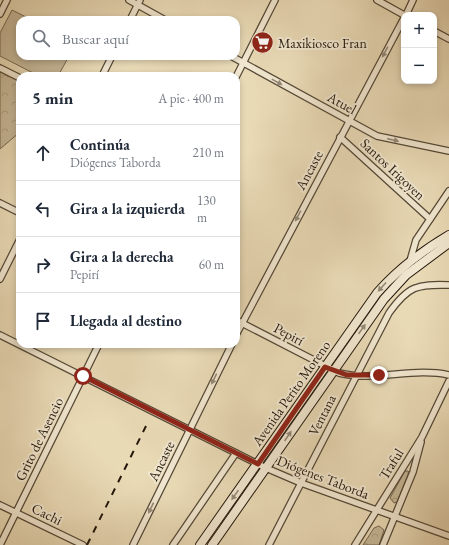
<!DOCTYPE html>
<html lang="es">
<meta charset="utf-8">
<style>
:root{--surface:#fff;--page:#f2f2f3;--text:#1f2937;--muted:#747a83;--line:#e0e1e3}
body{margin:0;font-family:"EB Garamond",serif;background:var(--page);color:var(--text)}
.controls{position:absolute;right:12px;top:12px;display:grid;overflow:hidden;border-radius:8px;box-shadow:0 2px 6px #0003}
.controls button{width:36px;height:36px;display:grid;place-items:center;padding:0;border:0;border-bottom:1px solid var(--line);background:var(--surface);color:var(--text);font:20px sans-serif}
.stop{position:absolute;width:12px;height:12px;margin:-9px;border:3px solid #8f2418;border-radius:50%;background:#fff}
.stop.end{background:#8f2418;border-color:#fff;box-shadow:0 1px 4px #0008}
.list{margin:0;padding:0;list-style:none}
h2{display:flex;justify-content:space-between;align-items:center;height:52px;margin:0;padding:0 16px;font-size:17px}
h2 small{font-size:13px;font-weight:400;color:var(--muted)}
.list li{display:grid;grid-template-columns:26px 1fr auto;gap:12px;align-items:center;box-sizing:border-box;height:56px;padding:0 16px;border-top:1px solid var(--line)}
.list b{display:block;font-size:15px;white-space:nowrap}
.list p{margin:0;font-size:13px;white-space:nowrap;color:var(--muted)}
.list em{font-size:13px;font-style:normal;color:var(--muted)}
.icon{flex:none;width:22px;height:22px;fill:none;stroke:currentColor;stroke-width:2;stroke-linecap:round;stroke-linejoin:round}
.map{position:relative;flex:none;width:449px;height:545px;overflow:hidden}
.search{position:absolute;background:var(--surface);box-shadow:0 2px 6px #0003;left:16px;top:16px;width:224px;height:44px;display:flex;align-items:center;gap:10px;box-sizing:border-box;padding:0 14px;border-radius:12px;color:var(--muted);font-size:15px}
.panel{position:absolute;background:var(--surface);box-shadow:0 2px 6px #0003;left:16px;top:72px;width:224px;height:276px;border-radius:12px}
.map>svg:first-child{display:block}
</style>
<div class="map">
<svg width="449" height="545" viewBox="0 0 449 545">
<defs>
<pattern id="park-crowns" width="20" height="18" patternUnits="userSpaceOnUse"><rect width="20" height="18" fill="#c7b999"/><path d="M2 6a3 3 0 1 1 6 0M12 15a3 3 0 1 1 6 0" fill="none" stroke="#ab9e82"/></pattern>
</defs>
<rect width="100%" height="100%" fill="#e9dab6"/>
<filter id="stains"><feTurbulence type="fractalNoise" baseFrequency=".005" numOctaves="4"/><feColorMatrix values="0 0 0 0 .2 0 0 0 0 .09 0 0 0 0 .02 0 0 0 .5 -.17"/></filter>
<radialGradient id="worn" r=".72"><stop offset=".6" stop-color="#630" stop-opacity="0"/><stop offset="1" stop-color="#630" stop-opacity=".3"/></radialGradient>
<g fill="url(#park-crowns)" stroke="#756852">
<path d="M0,68L20,79V132L0,149Z"/>
<path d="M405,471H408L409,472L397,502L394,503L390,498Z"/>
<path d="M379,526L384,530L379,545H363L374,528Z"/>
</g>
<path fill="#c7b999" stroke="#756852" d="M12,10L32,20H20V56H69L58,76H39L0,56V33Z"/>
<g fill="none" stroke-linecap="round" stroke-linejoin="round">
<defs>
<g id="street">
<path d="M129,0L165,20"/>
<path d="M377,0L404,15"/>
<path d="M0,14L7,0"/>
<path d="M406,15L413,0"/>
<path d="M130,20L140,0"/>
<path d="M434,31L449,39"/>
<path d="M231,56L377,136L449,151"/>
<path d="M0,68L20,78"/>
<path d="M102,76L112,56"/>
<path d="M236,77L275,0"/>
<path d="M340,137L430,219"/>
<path d="M0,203L20,213"/>
<path d="M410,261L416,240L449,191"/>
<path d="M0,279L20,239"/>
<path d="M236,320L339,373C375,382 413,367 449,375"/>
<path d="M0,335L266,468L301,483L449,536"/>
<path d="M236,335L404,18"/>
<path d="M0,505L83,545"/>
<path d="M0,545L99,344"/>
<path d="M133,545L232,344"/>
<path d="M173,545L236,453"/>
<path d="M269,545L389,313C408,286 417,284 449,285"/>
<path d="M355,545L422,437L449,381"/>
<path d="M383,545L413,472L421,442"/>
</g>
<g id="secondary">
<path d="M200,545L377,293C398,269 422,251 449,235"/>
<path d="M212,545L384,299L406,275L449,243"/>
</g>
</defs>
<use href="#street" stroke="#544836" stroke-width="8"/>
<use href="#secondary" stroke="#23170b" stroke-width="10"/>
<use href="#street" stroke="#f1e7d0" stroke-width="5.5"/>
<use href="#secondary" stroke="#f1e7d0" stroke-width="8"/>
<path stroke="#23170b" stroke-width="2" stroke-dasharray="7 7" stroke-linecap="butt" d="M87,545L146,426"/>
</g>
<defs><path id="oneway-solid" d="M-6-.8H1V-3.2L6.5 0L1 3.2V.8H-6Z"/></defs>
<g fill="#948977">
<use href="#oneway-solid" transform="translate(385 52) rotate(118)"/>
<use href="#oneway-solid" transform="translate(277 82) rotate(29)"/>
<use href="#oneway-solid" transform="translate(393 140) rotate(13)"/>
<use href="#oneway-solid" transform="translate(298 216) rotate(118)"/>
<use href="#oneway-solid" transform="translate(382 287) rotate(132)"/>
<use href="#oneway-solid" transform="translate(362 329) rotate(-55)"/>
<use href="#oneway-solid" transform="translate(214 379) rotate(116)"/>
<use href="#oneway-solid" transform="translate(288 436) rotate(-56)"/>
<use href="#oneway-solid" transform="translate(235 495) rotate(125)"/>
<use href="#oneway-solid" transform="translate(151 508) rotate(116)"/>
</g>
<g fill="none" stroke-linecap="round" stroke-linejoin="round">
<path stroke="#8f2418" stroke-width="5" d="M83,376L258,464L325,367L347,375H379"/>
</g>
<defs>
<symbol id="supermarket-disc" viewBox="-11 -11 22 22"><circle r="9.5" fill="#8f2418" stroke="#f1e7d0"/><path d="M-6-5.5h2.5l.6 2H6L4.5 2H-2.5L-4.4-4H-6ZM-1.5 3.2a1.3 1.3 0 1 0 .1 0ZM3 3.2a1.3 1.3 0 1 0 .1 0Z" fill="#fff"/></symbol>
</defs>
<g fill-rule="evenodd">
<use href="#supermarket-disc" x="250" y="30" width="25" height="25"/>
</g>
<g text-anchor="middle" stroke-width="4" stroke-linejoin="round" paint-order="stroke">
<g font-size="14" fill="#23170b" stroke="#f1e7d0" text-anchor="start">
<text x="278" y="48">Maxikiosco Fran</text>
</g>
<g font-size="14" fill="#23170b" stroke="#f1e7d0">
<text transform="translate(342 103) rotate(29)" y="5">Atuel</text>
<text transform="translate(393 169) rotate(43)" y="5">Santos Irigoyen</text>
<text transform="translate(309 170) rotate(-62)" y="5">Ancaste</text>
<text transform="translate(289 334) rotate(28)" y="5">Pepirí</text>
<text transform="translate(291 393) rotate(-55)" y="5">Avenida Perito Moreno</text>
<text transform="translate(322 415) rotate(-63)" y="5">Ventana</text>
<text transform="translate(39 439) rotate(-64)" y="5">Grito de Asencio</text>
<text transform="translate(161 461) rotate(-64)" y="5">Ancaste</text>
<text transform="translate(391 464) rotate(-58)" y="5">Traful</text>
<text transform="translate(323 477) rotate(21)" y="5">Diógenes Taborda</text>
<text transform="translate(47 514) rotate(26)" y="5">Cachi</text>
</g>
</g>
<rect width="100%" height="100%" filter="url(#stains)"/>
<rect width="100%" height="100%" fill="url(#worn)"/>
</svg>
<div class="controls">
<button>+</button>
<button>−</button>
</div>
<div class="stop" style="left:83px;top:376px"></div>
<div class="stop end" style="left:379px;top:375px"></div>
<div class="search"><svg class="icon" aria-label="search" viewBox="0 0 24 24"><circle cx="10" cy="10" r="6"/><path d="M15 15l6 6"/></svg>Buscar aquí</div>
<section class="panel">
<h2>5 min<small>A pie · 400 m</small></h2>
<ul class="list">
<li><svg class="icon" aria-label="ahead" viewBox="0 0 24 24"><path d="M12 20V5M6 11l6-6 6 6"/></svg><div><b>Continúa</b><p>Diógenes Taborda</p></div><em>210 m</em></li>
<li><svg class="icon" aria-label="left" viewBox="0 0 24 24"><path d="M17 20v-9H6M10 6l-5 5 5 5"/></svg><div><b>Gira a la izquierda</b></div><em>130 m</em></li>
<li><svg class="icon" aria-label="right" viewBox="0 0 24 24"><path d="M7 20v-9h11M14 6l5 5-5 5"/></svg><div><b>Gira a la derecha</b><p>Pepirí</p></div><em>60 m</em></li>
<li><svg class="icon" aria-label="arrive" viewBox="0 0 24 24"><path d="M6 21V4h12l-3 4 3 4H6"/></svg><div><b>Llegada al destino</b></div></li>
</ul>
</section>
</div>
